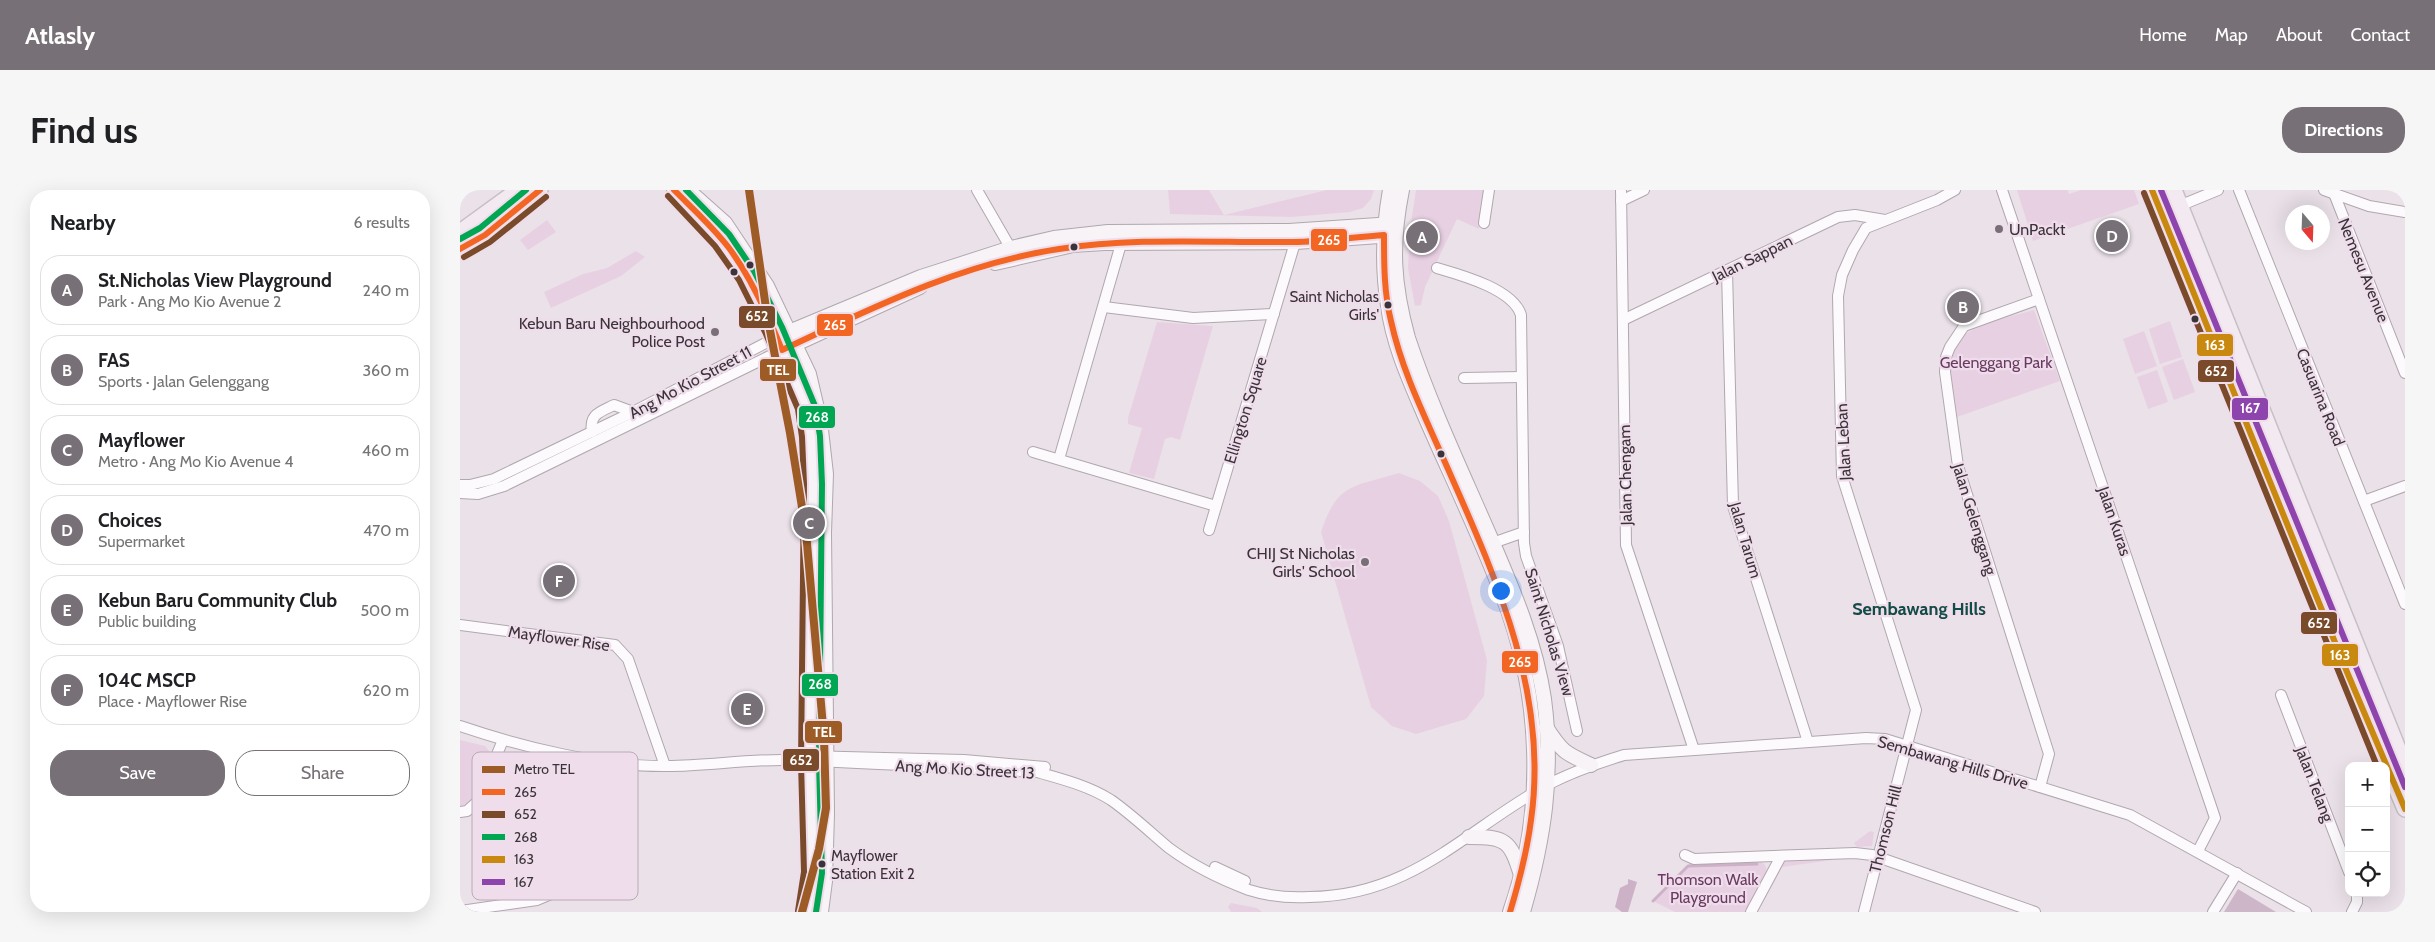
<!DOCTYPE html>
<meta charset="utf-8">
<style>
:root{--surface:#fff;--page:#f6f6f6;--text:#202124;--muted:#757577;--line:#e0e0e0;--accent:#787077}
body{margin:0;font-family:Cabin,sans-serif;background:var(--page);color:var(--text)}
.controls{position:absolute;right:15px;bottom:15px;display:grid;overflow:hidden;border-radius:10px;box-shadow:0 5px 20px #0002}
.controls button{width:45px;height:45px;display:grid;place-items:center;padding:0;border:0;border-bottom:1px solid var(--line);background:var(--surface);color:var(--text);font:25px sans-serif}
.compass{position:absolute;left:1825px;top:15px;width:45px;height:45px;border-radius:50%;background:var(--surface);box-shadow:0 5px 20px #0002;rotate:161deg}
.you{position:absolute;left:1040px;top:400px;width:18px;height:18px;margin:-12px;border:4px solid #fff;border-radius:50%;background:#1a73e8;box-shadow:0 0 0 8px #1a73e833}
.badge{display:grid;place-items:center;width:32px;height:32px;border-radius:50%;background:var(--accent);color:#fff;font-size:16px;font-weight:700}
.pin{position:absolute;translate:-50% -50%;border:2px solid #fff;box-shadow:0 1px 5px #0006}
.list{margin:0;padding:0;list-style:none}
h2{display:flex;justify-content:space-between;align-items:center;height:65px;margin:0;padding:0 20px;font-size:21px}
h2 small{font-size:16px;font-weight:400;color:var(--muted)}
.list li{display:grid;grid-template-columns:32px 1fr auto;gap:15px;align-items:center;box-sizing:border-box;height:70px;margin:0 10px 10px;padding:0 10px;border:1px solid var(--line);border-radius:20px}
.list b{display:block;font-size:19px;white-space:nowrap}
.list p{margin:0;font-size:16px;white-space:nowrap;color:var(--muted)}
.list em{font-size:16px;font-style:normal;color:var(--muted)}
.actions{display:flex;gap:10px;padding:15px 20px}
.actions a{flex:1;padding:11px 0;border:1px solid var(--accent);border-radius:20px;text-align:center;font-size:18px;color:var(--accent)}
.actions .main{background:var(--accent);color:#fff}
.icon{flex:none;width:28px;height:28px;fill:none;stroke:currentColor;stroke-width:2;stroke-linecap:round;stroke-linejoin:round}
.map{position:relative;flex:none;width:1945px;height:722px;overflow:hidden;border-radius:20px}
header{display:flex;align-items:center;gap:30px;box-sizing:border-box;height:70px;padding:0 25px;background:var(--accent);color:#fff}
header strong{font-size:24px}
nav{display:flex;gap:28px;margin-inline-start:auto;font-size:18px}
.intro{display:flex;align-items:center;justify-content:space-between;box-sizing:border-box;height:120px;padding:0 30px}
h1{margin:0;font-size:35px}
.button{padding:12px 22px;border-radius:20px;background:var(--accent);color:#fff;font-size:18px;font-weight:700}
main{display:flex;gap:30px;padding:0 30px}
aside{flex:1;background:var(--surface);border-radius:20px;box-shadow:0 5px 20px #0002}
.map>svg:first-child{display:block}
</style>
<header>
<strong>Atlasly</strong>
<nav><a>Home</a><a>Map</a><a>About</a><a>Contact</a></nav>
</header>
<div class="intro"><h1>Find us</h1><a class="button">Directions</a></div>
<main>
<aside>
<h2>Nearby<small>6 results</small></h2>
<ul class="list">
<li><span class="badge">A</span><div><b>St.Nicholas View Playground</b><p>Park · Ang Mo Kio Avenue 2</p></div><em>240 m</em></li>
<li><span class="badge">B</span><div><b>FAS</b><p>Sports · Jalan Gelenggang</p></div><em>360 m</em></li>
<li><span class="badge">C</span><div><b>Mayflower</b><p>Metro · Ang Mo Kio Avenue 4</p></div><em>460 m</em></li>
<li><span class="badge">D</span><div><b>Choices</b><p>Supermarket</p></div><em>470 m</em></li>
<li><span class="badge">E</span><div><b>Kebun Baru Community Club</b><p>Public building</p></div><em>500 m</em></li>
<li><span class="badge">F</span><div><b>104C MSCP</b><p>Place · Mayflower Rise</p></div><em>620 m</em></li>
</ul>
<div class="actions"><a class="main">Save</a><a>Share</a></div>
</aside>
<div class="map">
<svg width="1945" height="722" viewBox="0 0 1945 722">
<rect width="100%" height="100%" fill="#ebe1e9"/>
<g fill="#e8d0e3">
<path d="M708,0H749L764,25L867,0H914L911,9L903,18L890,22L832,27L710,24Z"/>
<path d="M956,0H1025L1019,39L997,29L965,97L961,115L955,116L948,78L950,39Z"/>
<path d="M1557,0H1608L1609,4L1621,0H1674L1679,14L1573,51Z"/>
<path d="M87,30L96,42L68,60L60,50Z"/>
<path d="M176,61L185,67L161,86L91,118L84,102L123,84L147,78Z"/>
<path d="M1574,120L1600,191L1494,228C1490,206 1485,158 1507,143C1526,131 1553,126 1574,120Z"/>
<path d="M1710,131L1722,167L1700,174L1689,139Z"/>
<path d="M697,132L753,136L720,250L711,247L705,249L694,289L669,283L682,238L668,234V228Z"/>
<path d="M1684,141L1697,176L1675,184L1663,149Z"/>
<path d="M1723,169L1735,202L1714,210L1702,177Z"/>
<path d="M1697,180L1708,212L1688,219L1677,187Z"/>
<path d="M939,283L960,291L978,306L989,331L1027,470L1024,506L1006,529L956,544L932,536L911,517L861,342C877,293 893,297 939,283Z"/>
<path d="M0,550L25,556L29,561L13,610L0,618Z"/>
<path d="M1410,641L1414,642L1412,656L1397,657L1394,653Z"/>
<path d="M1368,665L1372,670L1322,677L1312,693L1319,674L1329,670Z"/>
<path d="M1296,667L1305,675L1307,681L1288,722H1215L1193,711L1234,669Z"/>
<path d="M771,713L797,718L802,722H771L768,717Z"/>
</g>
<path fill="#ceb6c9" d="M1778,699L1816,722H1764Z"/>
<path fill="#cdb1c7" d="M1168,689L1177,692L1168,722H1162L1155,717L1160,698L1168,694Z"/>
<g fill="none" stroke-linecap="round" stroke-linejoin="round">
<path stroke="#cdb1c7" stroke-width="3" d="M1193,711L1228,676L1297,674"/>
<defs>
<g id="street">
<path d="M517,0L554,64"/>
<path d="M1161,0L1166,355L1234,560"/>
<path d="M1542,0L1751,616L1755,628L1738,661"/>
<path d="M1779,0L1945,414"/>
<path d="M1864,0L1909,16L1945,22"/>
<path d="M1875,6L1945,183"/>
<path d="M1161,11L1184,0"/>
<path d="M1702,23L1758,0"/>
<path d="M1024,33L1029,0"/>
<path d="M977,78C1001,85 1053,99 1061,125L1064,353L1066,366L1098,456L1117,541"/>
<path d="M1267,81L1273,316L1348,552"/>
<path d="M1579,109L1504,136L1490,157L1486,167L1485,182L1498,276L1589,564L1580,597"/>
<path d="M644,117L733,128L814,124"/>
<path d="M1163,130L1378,27L1395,25L1425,30"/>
<path d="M1004,188L1061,187"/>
<path d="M132,242C129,224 140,222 154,215L173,222"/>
<path d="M573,262L756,316"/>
<path d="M599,269L663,47"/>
<path d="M0,295H10L34,289L173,222L317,147"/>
<path d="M0,303L18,304L44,296L322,160"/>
<path d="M1904,311L1945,296"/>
<path d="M749,340L837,46"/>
<path d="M1027,355L1064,342"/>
<path d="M0,435L155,455L168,469L205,576"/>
<path d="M1821,505L1889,682"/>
<path d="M0,536C62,557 142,577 207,576C247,576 288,569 328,570C411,573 494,578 577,582C602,589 629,596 651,610C671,624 690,642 709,658C732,675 762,690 789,700C808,706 830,708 849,707C952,706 1004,641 1087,595C1112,582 1138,573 1164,565L1406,548L1425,549L1670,625L1846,722"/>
<path d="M345,566L504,570L585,577"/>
<path d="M0,622L7,621L17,612L43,550"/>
<path d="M1225,665L1234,669L1395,663L1412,665L1575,722"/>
<path d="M755,677L785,691"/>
<path d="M0,721L77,710L89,705L98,693L137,570"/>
<path d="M1291,722L1320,668"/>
<path d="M1404,722L1456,520L1382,286L1378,106L1382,85L1393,60L1406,38L1477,10L1495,0"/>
<path d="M1753,722L1777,683"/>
<path d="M1892,722L1897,712V703"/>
</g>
<g id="secondary">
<path d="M214,0C235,22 259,43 276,68C306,114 325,166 346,217L351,246L353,294L350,573L353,683L347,722"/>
<path d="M228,0L265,33L307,96L349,184L360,231L366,284L364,343L367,624L365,691L361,722"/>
<path d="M930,0C923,39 922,78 928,116C933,154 949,189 964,224C990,284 1019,343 1042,404C1081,505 1086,619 1050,722"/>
<path d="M942,0C931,55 933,94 948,148C971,217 1003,284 1032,351C1054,402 1076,454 1084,509C1094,585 1084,649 1063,722"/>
<path d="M535,73L613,55L644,53L836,52L933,45"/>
<path d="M322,145L461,87L551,58L594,48L648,42L829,41L933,34"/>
<path d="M327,158L460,97"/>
<path d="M1086,537C1102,562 1105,563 1131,575"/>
<path d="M1009,647C1046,647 1050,650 1061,685"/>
</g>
<g id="primary">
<path d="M1692,0L1887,482L1945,619"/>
<path d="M1714,0L1945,576"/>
<path d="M0,42L58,0"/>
<path d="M0,59L25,45L80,0"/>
</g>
</defs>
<use href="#street" stroke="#b0a8ae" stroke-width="12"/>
<use href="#secondary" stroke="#b0a8ae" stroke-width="16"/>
<use href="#primary" stroke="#c5c0c4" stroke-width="18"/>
<use href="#street" stroke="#fcfafc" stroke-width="10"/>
<use href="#secondary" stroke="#f7f3f7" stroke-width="14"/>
<use href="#primary" stroke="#f3eaf1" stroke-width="15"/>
<defs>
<g id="bus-1">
<path d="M214,0C233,19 253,37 269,58C292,89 308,125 322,160C412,118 500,74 599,59C676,47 756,53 833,52C863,52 894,47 924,45C924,74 924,103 931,131C942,182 967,231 988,279C1037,390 1089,505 1071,630C1067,662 1059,692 1050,722"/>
<path d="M0,59L25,45L80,0"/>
</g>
<g id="bus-2">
<path d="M1684,3L1917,576"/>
<path d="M208,6L255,56L279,90L306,144L338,219L342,247L344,294L341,573L344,682L338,721"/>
<path d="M4,67L30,52L86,7"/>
</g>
<g id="bus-3">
<path d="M226,0L269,44L294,81L322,137L355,216L360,246L362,294L359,573L362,683L356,722"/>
<path d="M0,49L20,38L66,0"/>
</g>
<path id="bus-4" d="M1692,0L1887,482L1945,619"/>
<path id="bus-5" d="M1701,0L1945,597"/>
</defs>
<use href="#bus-1" stroke="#efddeb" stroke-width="10"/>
<use href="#bus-2" stroke="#efddeb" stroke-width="10"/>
<use href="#bus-3" stroke="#efddeb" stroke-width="10"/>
<use href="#bus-4" stroke="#efddeb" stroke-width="10"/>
<use href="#bus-5" stroke="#efddeb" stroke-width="10"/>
<use href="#bus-1" stroke="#f26522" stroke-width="6"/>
<use href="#bus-2" stroke="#7a4b2a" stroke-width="6"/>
<use href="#bus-3" stroke="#00a651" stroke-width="6"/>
<use href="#bus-4" stroke="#c8890e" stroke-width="6"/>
<use href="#bus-5" stroke="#8e44ad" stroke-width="6"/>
<defs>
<path id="metro-1" d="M289,0L307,125L330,243L346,342L364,548L366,618L359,659L342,722"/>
</defs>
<use href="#metro-1" stroke="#efddeb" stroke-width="11"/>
<use href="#metro-1" stroke="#9d5b25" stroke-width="8"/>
</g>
<g fill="#787077" stroke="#efddeb" stroke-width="2">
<circle cx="1539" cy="39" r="5"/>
<circle cx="255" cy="142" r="5"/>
<circle cx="905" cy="372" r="5"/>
</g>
<g fill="#3a3339" stroke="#efddeb" stroke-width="2">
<circle cx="614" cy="57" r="4.5"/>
<circle cx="290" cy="75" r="4.5"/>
<circle cx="274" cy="82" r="4.5"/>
<circle cx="928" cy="115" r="4.5"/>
<circle cx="1735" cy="129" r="4.5"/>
<circle cx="981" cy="264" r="4.5"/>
<circle cx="362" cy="674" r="4.5"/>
</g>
<g text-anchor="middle" stroke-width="4.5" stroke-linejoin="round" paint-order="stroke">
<g font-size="15" fill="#3a3339" stroke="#efddeb" text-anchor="end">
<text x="919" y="112">Saint Nicholas<tspan x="919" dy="18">Girls'</tspan></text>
<text x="371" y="671" text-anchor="start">Mayflower<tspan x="371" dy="18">Station Exit 2</tspan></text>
</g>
<g font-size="16" fill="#3a3339" stroke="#efddeb" text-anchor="end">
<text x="1549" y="45" text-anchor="start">UnPackt</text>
<text x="245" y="139">Kebun Baru Neighbourhood<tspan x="245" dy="18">Police Post</tspan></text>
<text x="895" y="369">CHIJ St Nicholas<tspan x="895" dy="18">Girls' School</tspan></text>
</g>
<g font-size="16" fill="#3a3339" stroke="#efddeb">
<text transform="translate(1292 68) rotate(-26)" y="6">Jalan Sappan</text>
<text transform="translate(1904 80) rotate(68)" y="6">Nemesu Avenue</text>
<text transform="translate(230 192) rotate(-28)" y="6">Ang Mo Kio Street 11</text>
<text transform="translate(1861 207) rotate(68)" y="6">Casuarina Road</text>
<text transform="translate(785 220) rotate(-73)" y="6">Ellington Square</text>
<text transform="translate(1383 252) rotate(-93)" y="6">Jalan Leban</text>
<text transform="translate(1165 285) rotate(-91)" y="6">Jalan Chengam</text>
<text transform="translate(1515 329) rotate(73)" y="6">Jalan Gelenggang</text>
<text transform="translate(1655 331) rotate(71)" y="6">Jalan Kuras</text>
<text transform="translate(1286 350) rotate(74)" y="6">Jalan Tarum</text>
<text transform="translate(1090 442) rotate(73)" y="6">Saint Nicholas View</text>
<text transform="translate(99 448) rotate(8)" y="6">Mayflower Rise</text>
<text transform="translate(1493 572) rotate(16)" y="6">Sembawang Hills Drive</text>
<text transform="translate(505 579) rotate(3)" y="6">Ang Mo Kio Street 13</text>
<text transform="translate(1855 594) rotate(69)" y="6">Jalan Telang</text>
<text transform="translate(1425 639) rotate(-76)" y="6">Thomson Hill</text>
</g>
<g font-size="16" fill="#6a3b62" stroke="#efddeb">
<text x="1536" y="178">Gelenggang Park</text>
<text x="1248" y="695">Thomson Walk<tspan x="1248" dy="18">Playground</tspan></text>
</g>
<g font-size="18" font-weight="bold" fill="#114c45" stroke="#efddeb">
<text x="1459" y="425">Sembawang Hills</text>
</g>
</g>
<rect x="12" y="562" width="166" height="148" rx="8" fill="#efddeb" stroke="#b9aab6" stroke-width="1"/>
<rect x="22" y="576" width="23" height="7" fill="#9d5b25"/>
<rect x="22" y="599" width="23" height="6" fill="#f26522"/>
<rect x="22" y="621" width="23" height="7" fill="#7a4b2a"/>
<rect x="22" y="644" width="23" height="6" fill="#00a651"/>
<rect x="22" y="666" width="23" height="7" fill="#c8890e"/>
<rect x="22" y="689" width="23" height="6" fill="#8e44ad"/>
<g font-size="14" fill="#3a3339">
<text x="54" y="584">Metro TEL</text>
<text x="54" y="607">265</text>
<text x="54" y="629">652</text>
<text x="54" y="652">268</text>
<text x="54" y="674">163</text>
<text x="54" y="697">167</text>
</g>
<g stroke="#efddeb" stroke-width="2">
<rect x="850" y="38" width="38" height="24" rx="5" fill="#f26522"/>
<rect x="278" y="115" width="38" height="24" rx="5" fill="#7a4b2a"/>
<rect x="356" y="123" width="38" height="24" rx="5" fill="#f26522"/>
<rect x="1736" y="143" width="38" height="24" rx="5" fill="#c8890e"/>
<rect x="299" y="168" width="38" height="24" rx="5" fill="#9d5b25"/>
<rect x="1737" y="169" width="38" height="24" rx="5" fill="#7a4b2a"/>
<rect x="1771" y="207" width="38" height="24" rx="5" fill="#8e44ad"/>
<rect x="338" y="215" width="38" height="24" rx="5" fill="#00a651"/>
<rect x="1840" y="421" width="38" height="24" rx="5" fill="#7a4b2a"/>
<rect x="1861" y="453" width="38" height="24" rx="5" fill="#c8890e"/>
<rect x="1041" y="460" width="38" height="24" rx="5" fill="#f26522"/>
<rect x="341" y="483" width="38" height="24" rx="5" fill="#00a651"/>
<rect x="344" y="530" width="39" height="24" rx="5" fill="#9d5b25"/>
<rect x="322" y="558" width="38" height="24" rx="5" fill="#7a4b2a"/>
</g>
<g font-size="14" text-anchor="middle" font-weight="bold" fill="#fff">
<text x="869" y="55">265</text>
<text x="297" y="131">652</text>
<text x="375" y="140">265</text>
<text x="1755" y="160">163</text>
<text x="318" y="185">TEL</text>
<text x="1756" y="186">652</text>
<text x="1790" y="223">167</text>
<text x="357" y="232">268</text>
<text x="1859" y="438">652</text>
<text x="1880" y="470">163</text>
<text x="1060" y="477">265</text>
<text x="360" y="499">268</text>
<text x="364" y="547">TEL</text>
<text x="341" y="575">652</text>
</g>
</svg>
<div class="controls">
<button>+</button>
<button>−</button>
<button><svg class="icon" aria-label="locate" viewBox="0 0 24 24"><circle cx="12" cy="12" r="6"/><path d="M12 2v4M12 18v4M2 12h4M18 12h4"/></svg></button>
</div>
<svg class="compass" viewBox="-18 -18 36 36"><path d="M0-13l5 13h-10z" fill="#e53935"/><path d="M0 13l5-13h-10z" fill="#757577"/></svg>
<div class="you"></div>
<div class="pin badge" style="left:962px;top:47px">A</div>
<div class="pin badge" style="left:1503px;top:117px">B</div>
<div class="pin badge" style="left:349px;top:333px">C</div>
<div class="pin badge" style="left:1652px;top:46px">D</div>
<div class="pin badge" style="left:287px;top:519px">E</div>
<div class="pin badge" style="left:99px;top:391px">F</div>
</div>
</main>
